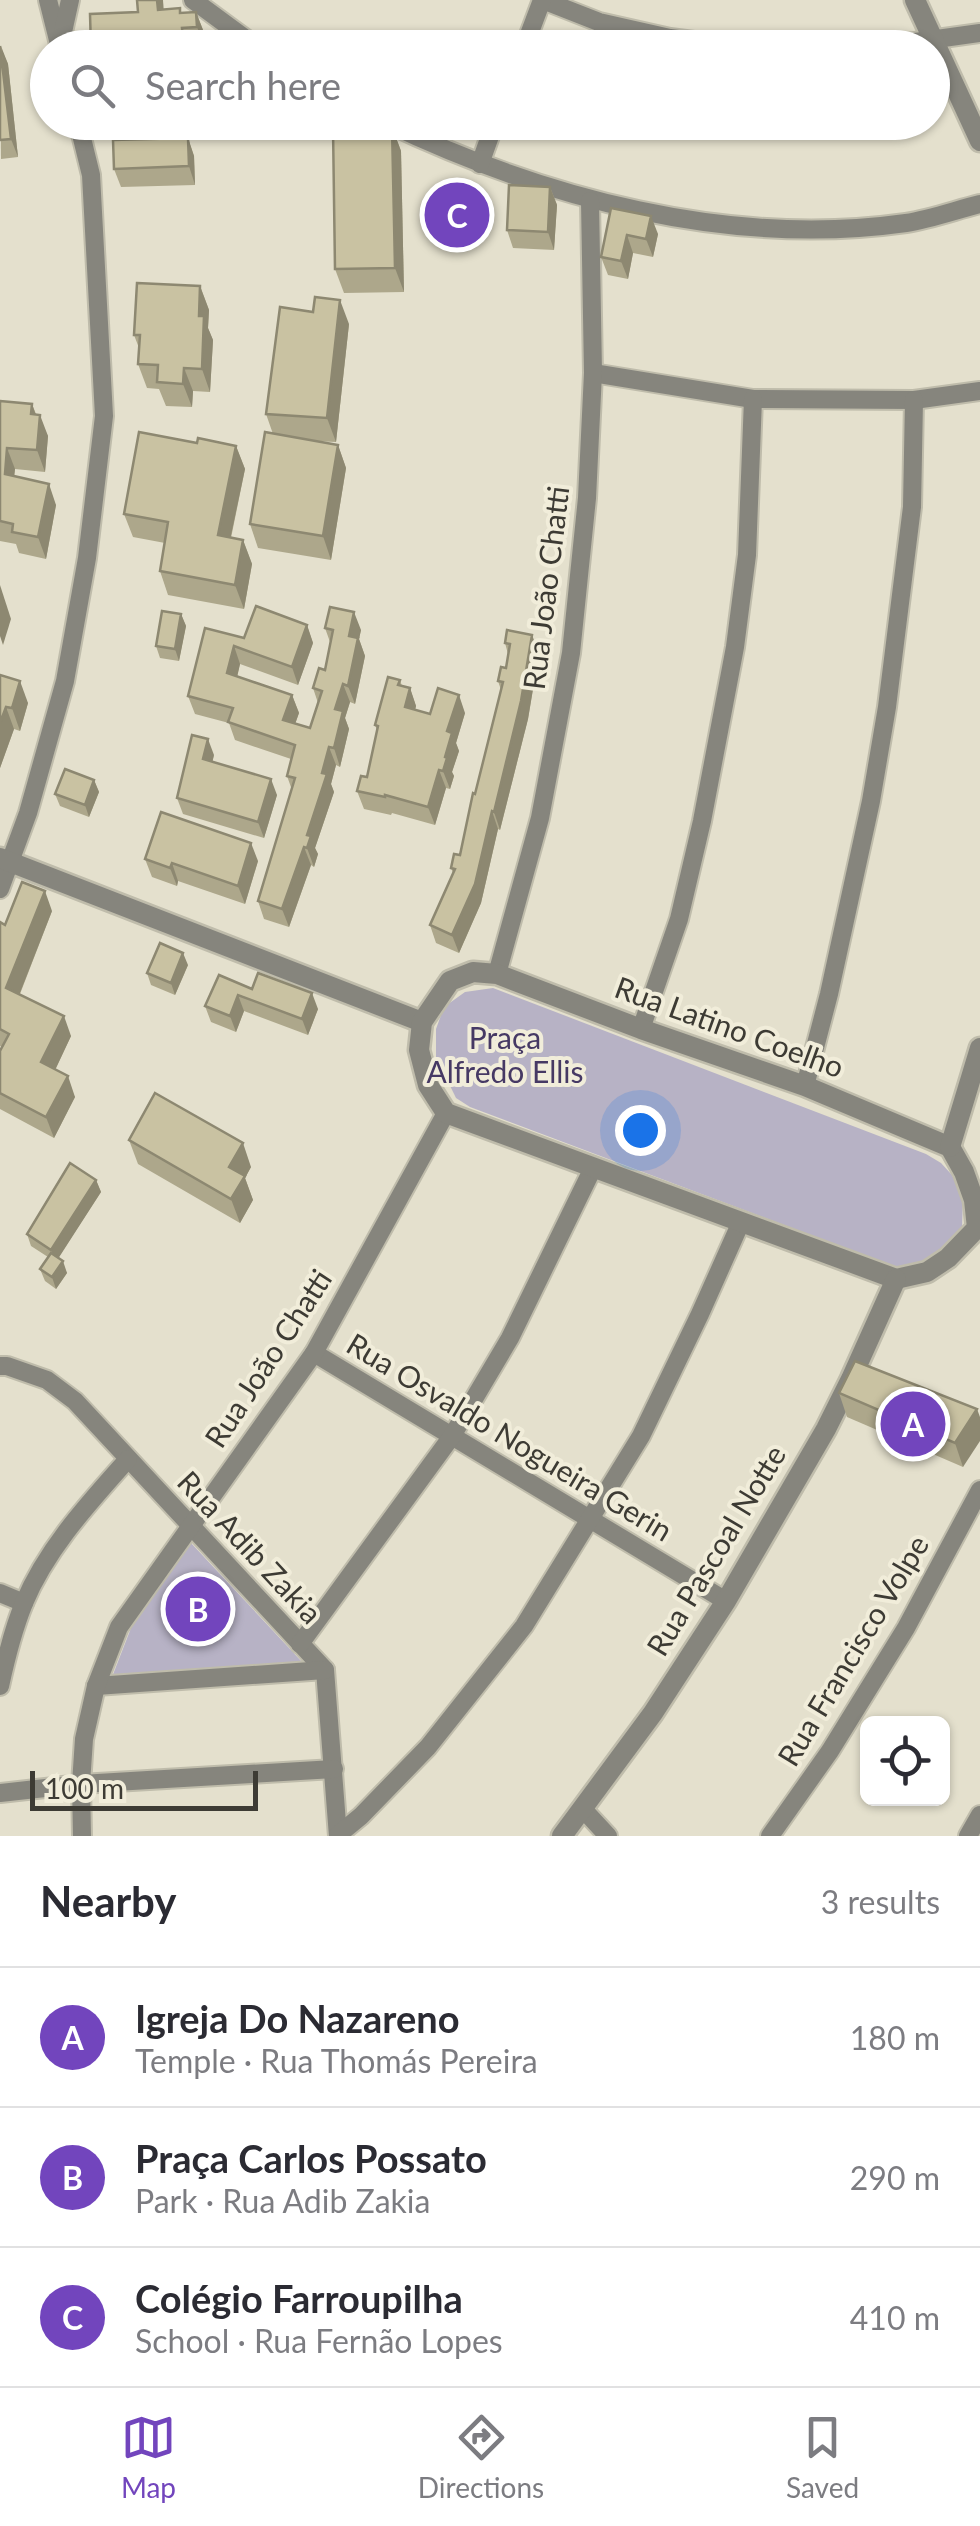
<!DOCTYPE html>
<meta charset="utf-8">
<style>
:root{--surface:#fff;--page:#f2f2f3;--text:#2b2b33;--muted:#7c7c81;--line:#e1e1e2;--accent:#7245bd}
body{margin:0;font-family:Lato,sans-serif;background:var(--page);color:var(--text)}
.controls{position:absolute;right:30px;bottom:30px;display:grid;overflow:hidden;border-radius:15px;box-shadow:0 2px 8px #0004}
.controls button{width:90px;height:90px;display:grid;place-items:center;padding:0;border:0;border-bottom:2px solid var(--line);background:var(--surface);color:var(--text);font:50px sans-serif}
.scale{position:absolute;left:30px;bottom:25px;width:228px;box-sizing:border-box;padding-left:10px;border:5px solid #3d3b34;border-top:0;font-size:28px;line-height:35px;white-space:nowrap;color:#3d3b34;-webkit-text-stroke:8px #f1edda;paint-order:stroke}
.you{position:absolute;left:640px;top:1130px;width:35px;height:35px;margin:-25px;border:8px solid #fff;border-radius:50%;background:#1a73e8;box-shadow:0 0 0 15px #1a73e833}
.badge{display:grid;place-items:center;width:65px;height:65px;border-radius:50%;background:var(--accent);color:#fff;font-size:32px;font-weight:700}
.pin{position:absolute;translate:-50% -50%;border:5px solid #fff;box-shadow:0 2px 10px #0006}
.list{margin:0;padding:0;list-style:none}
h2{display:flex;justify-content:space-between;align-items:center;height:130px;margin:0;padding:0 40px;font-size:42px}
h2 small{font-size:32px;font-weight:400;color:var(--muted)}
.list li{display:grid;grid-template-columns:65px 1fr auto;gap:30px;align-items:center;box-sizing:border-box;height:140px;padding:0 40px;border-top:2px solid var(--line)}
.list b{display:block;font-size:38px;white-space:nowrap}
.list p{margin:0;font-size:32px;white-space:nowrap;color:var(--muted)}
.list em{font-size:32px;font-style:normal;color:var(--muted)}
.icon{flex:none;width:55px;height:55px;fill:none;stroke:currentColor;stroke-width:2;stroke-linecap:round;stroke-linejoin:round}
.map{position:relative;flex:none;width:980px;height:1836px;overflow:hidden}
.search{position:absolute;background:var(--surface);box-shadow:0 2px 8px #0004;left:30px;right:30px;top:30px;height:110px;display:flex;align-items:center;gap:25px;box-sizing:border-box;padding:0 35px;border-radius:55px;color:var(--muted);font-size:38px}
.sheet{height:550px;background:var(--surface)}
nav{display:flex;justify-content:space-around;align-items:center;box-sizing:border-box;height:140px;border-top:2px solid var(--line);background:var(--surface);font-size:28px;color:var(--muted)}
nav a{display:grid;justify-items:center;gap:5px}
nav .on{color:var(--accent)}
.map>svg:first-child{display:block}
</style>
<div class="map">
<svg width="980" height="1836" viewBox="0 0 980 1836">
<rect width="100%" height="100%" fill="#e4e0cd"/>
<g fill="#b7b2c5">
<path d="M493,988L926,1154L941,1163L952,1175L963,1195L962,1231L954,1248L915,1267L893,1266L470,1107L456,1098L436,1057V1029L444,1007L465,992Z"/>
<path d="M191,1543L304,1664L112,1677L131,1628Z"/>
</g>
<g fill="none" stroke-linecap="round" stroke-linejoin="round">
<defs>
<g id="minor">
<path d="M48,0L60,48"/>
<path d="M193,0L258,48"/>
<path d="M543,0L599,22L670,38L749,48"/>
<path d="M61,41L70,0"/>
<path d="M524,48L542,0"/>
<path d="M872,48L980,33"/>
<path d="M385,122C544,198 729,248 906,223C931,219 956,210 980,204"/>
<path d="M480,164L495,122"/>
<path d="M593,373L753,399L914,400L980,391"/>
<path d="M0,889L28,813L65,681L87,558L104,416L91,175L78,122"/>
<path d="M497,974L540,818L571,653L587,498L593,373L590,201"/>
<path d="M641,1029L679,919L702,821L735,647L747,555L753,399"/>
<path d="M805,1086L829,994L871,801L887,707L912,507L914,400"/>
<path d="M314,1353L726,1601"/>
<path d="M0,1366H7L47,1380L75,1401L325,1670L338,1836"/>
<path d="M0,1593L24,1603"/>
<path d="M300,1644L452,1436L510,1338L593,1168"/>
<path d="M0,1686C6,1658 13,1630 24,1603C47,1548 89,1503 128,1459"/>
<path d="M96,1686L325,1670"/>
<path d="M0,1793L81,1784L334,1769"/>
<path d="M583,1809L608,1836"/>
<path d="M338,1835L361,1816L428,1747L524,1626L641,1436L700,1314L741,1222"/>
<path d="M82,1836L81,1784L84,1739L96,1686L119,1627L314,1353L446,1113"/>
<path d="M770,1836L830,1751L906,1628L980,1490"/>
<path d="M968,1836L980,1815"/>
</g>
<g id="tertiary">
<path d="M915,0L980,141"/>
<path d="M0,858L422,1022"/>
<path d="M473,972L497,974L641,1029L805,1086L950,1147L964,1172L974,1200L977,1228L948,1258L927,1272L896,1279L446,1113L428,1085L419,1050L422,1022L450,981Z"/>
<path d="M950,1147L980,1048"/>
<path d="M562,1836L653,1713L726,1601L826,1429L851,1379L896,1279"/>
</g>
</defs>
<use href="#minor" stroke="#bfbcab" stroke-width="22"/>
<use href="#tertiary" stroke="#bfbcab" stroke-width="25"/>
<use href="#minor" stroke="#86857d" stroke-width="18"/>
<use href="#tertiary" stroke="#86857d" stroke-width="20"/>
</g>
<g fill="#ada78b">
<path d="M137,0H163V10L180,8L181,13L196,12L203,30L204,45L189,47Z"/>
<path d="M0,46L8,64L18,157L1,159Z"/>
<path d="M392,127L401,151L404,292L344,293L335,269Z"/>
<path d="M188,138L194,156L195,185L121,187L114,169Z"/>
<path d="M550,187L557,205L554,250L513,248L507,230Z"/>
<path d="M611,208L658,234L653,257L633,253L628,279L608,275L601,257Z"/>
<path d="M200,286L209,310L208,328L213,340L210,392L193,391L192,407L166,406L159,389L147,388L138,364L139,348L134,335Z"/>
<path d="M349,324L336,442L314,441L338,445L346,468L331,560L258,548L250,524L273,434L266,414Z"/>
<path d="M0,401L32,404L36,414L48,436L45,472L15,469L14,476L56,505L46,559L19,553L16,544L0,541Z"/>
<path d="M197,443L236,446L245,469L231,538L243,540L252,564L244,609L168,595L160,571L165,543L133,537L124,514Z"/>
<path d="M181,614L186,626L179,661L160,658L156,646Z"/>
<path d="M307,625L313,643L298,685L240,664L237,676L292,695L299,713L295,724L310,728L318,703L313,688L325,670L330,642L325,628L361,630L359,639L365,656L355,704L350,702L345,718L349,729L340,767L336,765L331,784L334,792L315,848L318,854L314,867L311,865L289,927L264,919L258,901L292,790L287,776L291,759L235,740L229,723L195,714L188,696L205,628L244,638Z"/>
<path d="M505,643L539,653L528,719L500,830L498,829L481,903L459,953L436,943L430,925L453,873L451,868L460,855L501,690L498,681L506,668L508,654Z"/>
<path d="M0,675L28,703L20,731L14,729L0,768Z"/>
<path d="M400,680L402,686L410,688L416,706L415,710L430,714L465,713L456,743L459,751L452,772L454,776L450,789L446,788L435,825L392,813L391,815L364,809L357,791L367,777L377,730L375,725Z"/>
<path d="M214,755L212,762L277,795L264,838L183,814L177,798Z"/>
<path d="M94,780L99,792L89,817L60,806L55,794Z"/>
<path d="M145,859L258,861L245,904L178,881L177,886L152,877Z"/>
<path d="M52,911L20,994L71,1036L55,1070L75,1097L54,1138L0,1109V1051L2,1047L0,1046V922L5,925Z"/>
<path d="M188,965L175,995L151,985L147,973Z"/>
<path d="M252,989L318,1009L308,1035L244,1011L236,1032L211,1022L205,1006Z"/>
<path d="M129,1140L251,1167L245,1178L253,1200L240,1223L138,1164Z"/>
<path d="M96,1180L101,1192L58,1258L67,1273L56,1289L45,1281L40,1269L48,1257L31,1246L27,1234Z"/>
<path d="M839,1393L977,1409L963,1467L847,1417Z"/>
</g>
<g fill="#8d8871">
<path d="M157,0H163L165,28L158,10Z"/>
<path d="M196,12L203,30L204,45L197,27Z"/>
<path d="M182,28L189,48H184Z"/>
<path d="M1,46L8,64L18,157L11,139Z"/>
<path d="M392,127L401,151L404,292L395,268Z"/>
<path d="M188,138L194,156L195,185L189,166Z"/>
<path d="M550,187L557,205L554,250L548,232Z"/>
<path d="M651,216L658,234L653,257L646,239Z"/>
<path d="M627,235L633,253L628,279L621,261Z"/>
<path d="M200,286L209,310L208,328L213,340L210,392L202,369L199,316Z"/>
<path d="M340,300L349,324L336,442L327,418Z"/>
<path d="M184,368L193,391L192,407L183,384Z"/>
<path d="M32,404L39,424L40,415L48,436L45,472L37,450L31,414Z"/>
<path d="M338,445L346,468L331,560L323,536Z"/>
<path d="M236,446L245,469L226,559L218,535Z"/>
<path d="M7,448L15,469L12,496L5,474Z"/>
<path d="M49,484L56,505L46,559L38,537Z"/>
<path d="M243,540L252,564L244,609L235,585Z"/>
<path d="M0,585L11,619L3,645L0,636Z"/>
<path d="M354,612L361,630L359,639L365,656L355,704L348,686L349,636Z"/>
<path d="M181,614L186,626L179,661L175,649Z"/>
<path d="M307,625L313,643L298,685L292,667Z"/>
<path d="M532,635L539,653L528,719L500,830L494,812Z"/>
<path d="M234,646L240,664L234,691L227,673Z"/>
<path d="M20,681L28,703L20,731L12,708Z"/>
<path d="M343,684L350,702L345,718L349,729L340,767L334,748L335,709Z"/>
<path d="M410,688L416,706L411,725L405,707Z"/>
<path d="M292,695L299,713L290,738L283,720Z"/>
<path d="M459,695L465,713L456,743L459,751L452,772L454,776L450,789L443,771L445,757L447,731Z"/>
<path d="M6,707L14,729L0,768V723Z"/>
<path d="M208,739L214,755L209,776L203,759Z"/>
<path d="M329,747L336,765L331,784L334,792L315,848L318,854L314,867L307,848V835Z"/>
<path d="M439,770L446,788L435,825L428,807Z"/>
<path d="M271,779L277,795L264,838L258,822Z"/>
<path d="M94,780L99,792L89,817L85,805Z"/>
<path d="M492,811L498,829L481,903L459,953L452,935Z"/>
<path d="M251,843L258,861L245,904L238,886Z"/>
<path d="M304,847L311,865L289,927L282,909Z"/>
<path d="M172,863L178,881L177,886L170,868Z"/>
<path d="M45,891L52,911L14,1008L6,988Z"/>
<path d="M183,953L188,965L175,995L171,983Z"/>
<path d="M312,993L318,1009L308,1035L302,1019Z"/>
<path d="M238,995L244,1011L236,1032L230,1016Z"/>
<path d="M64,1016L71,1036L49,1083L41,1062Z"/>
<path d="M68,1076L75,1097L54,1138L46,1117Z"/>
<path d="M243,1143L251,1167L245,1178L253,1200L240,1223L231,1199L229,1167Z"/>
<path d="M96,1180L101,1192L56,1262L51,1250Z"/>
<path d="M63,1261L67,1273L56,1289L52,1277Z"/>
<path d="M977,1409L980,1417V1441L963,1467L955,1443Z"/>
</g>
<g fill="#c9c2a2" stroke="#8d8871" stroke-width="2.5">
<path d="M137,0H157L158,10L180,8V13L196,12L197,27L182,28L184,48H91L90,14L138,12Z"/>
<path d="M0,46L11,139L0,140Z"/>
<path d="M392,127L395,268L335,269L333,128Z"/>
<path d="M188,138L189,166L114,169L113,140Z"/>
<path d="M509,185L550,187L548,232L507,230Z"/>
<path d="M611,208L651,216L646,239L627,235L621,261L601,257Z"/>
<path d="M137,283L200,286L199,316H204L202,369L184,368L183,384L157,382L158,365L138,364L140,335H134Z"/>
<path d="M315,297L340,300L327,418L266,414L280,307L313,312Z"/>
<path d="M0,401L32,404L31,414L40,415L37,450L7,448L5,474L49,484L38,537L12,532L13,524L0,521Z"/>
<path d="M139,432L197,443L198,438L236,446L218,535L243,540L235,585L160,571L168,522L124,514Z"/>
<path d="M265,432L338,445L323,536L250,524Z"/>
<path d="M256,606L307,625L292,667L234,646L227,673L292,695L283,720L310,728L322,691L313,688L319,668L325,670L333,630L325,628L330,607L354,612L349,636L358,638L348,686L343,684L335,709L343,711L334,748L329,747L322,773L327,774L307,835L311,836L307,848L304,847L282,909L258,901L295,778L287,776L295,745L228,722L233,708L188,696L205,628L244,638Z"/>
<path d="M162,611L181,614L175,649L156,646Z"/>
<path d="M507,630L532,635L521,701L494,812L492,811L475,884L452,935L430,925L455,869L451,868L454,854L460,855L473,793L475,794L503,682L498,681L501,667L506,668L510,644L505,643Z"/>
<path d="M0,675L20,681L12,708L6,707L0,723Z"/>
<path d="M388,677L400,680L398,685L410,688L405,707L430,714L438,688L459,695L447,731L452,733L445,757L447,758L443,771L439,770L428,807L385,795V797L357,791L361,776L367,777L378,726L375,725Z"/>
<path d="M192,735L208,739L203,759L271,779L258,822L177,798Z"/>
<path d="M65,769L94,780L85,805L55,794Z"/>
<path d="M161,812L251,843L238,886L172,863L170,868L145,859Z"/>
<path d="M22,882L45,891L6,988L64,1016L41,1062L68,1076L46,1117L0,1093V1051L9,1034L0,1029V922L5,925Z"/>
<path d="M160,943L183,953L171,983L147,973Z"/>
<path d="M258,973L312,993L302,1019L238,995L230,1016L205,1006L219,975L252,989Z"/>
<path d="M155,1093L243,1143L229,1167L245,1176L231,1199L129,1140Z"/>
<path d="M70,1163L96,1180L51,1250L27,1234Z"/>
<path d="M51,1253L63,1261L52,1277L40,1269Z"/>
<path d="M855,1361L977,1409L955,1443L839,1393Z"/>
</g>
<g text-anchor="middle" stroke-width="8" stroke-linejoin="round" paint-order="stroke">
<g font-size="30" fill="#3d3b34" stroke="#f1edda">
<text transform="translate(547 588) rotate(-83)" y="10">Rua João Chatti</text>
<text transform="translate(729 1028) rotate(20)" y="10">Rua Latino Coelho</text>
<text transform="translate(269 1359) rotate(-57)" y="10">Rua João Chatti</text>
<text transform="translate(509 1438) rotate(31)" y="10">Rua Osvaldo Nogueira Gerin</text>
<text transform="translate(249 1548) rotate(47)" y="10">Rua Adib Zakia</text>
<text transform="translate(717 1551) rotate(-59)" y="10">Rua Pascoal Notte</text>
<text transform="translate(854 1651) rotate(-59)" y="10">Rua Francisco Volpe</text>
</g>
<g font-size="30" fill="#463964" stroke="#f1edda">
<text x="505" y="1049">Praça<tspan x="505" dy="34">Alfredo Ellis</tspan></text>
</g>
</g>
</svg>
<div class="controls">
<button><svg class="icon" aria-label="locate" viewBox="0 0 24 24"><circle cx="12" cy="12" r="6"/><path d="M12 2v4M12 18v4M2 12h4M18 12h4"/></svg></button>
</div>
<div class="scale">100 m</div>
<div class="you"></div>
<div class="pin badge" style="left:913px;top:1424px">A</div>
<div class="pin badge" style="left:198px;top:1609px">B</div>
<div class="pin badge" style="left:457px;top:215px">C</div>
<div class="search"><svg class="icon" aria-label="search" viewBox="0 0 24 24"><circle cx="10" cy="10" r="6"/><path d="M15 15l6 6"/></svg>Search here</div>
</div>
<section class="sheet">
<h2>Nearby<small>3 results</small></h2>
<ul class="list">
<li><span class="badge">A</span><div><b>Igreja Do Nazareno</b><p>Temple · Rua Thomás Pereira</p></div><em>180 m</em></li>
<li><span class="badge">B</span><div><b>Praça Carlos Possato</b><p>Park · Rua Adib Zakia</p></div><em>290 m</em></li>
<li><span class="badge">C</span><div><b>Colégio Farroupilha</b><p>School · Rua Fernão Lopes</p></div><em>410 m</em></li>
</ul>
</section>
<nav>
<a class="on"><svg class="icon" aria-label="map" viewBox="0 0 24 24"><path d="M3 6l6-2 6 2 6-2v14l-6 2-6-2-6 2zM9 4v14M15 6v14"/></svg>Map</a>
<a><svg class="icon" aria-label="directions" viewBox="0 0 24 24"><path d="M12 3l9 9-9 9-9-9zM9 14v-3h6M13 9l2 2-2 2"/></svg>Directions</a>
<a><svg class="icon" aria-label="saved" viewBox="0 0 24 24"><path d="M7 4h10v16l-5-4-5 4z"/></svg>Saved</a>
</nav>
